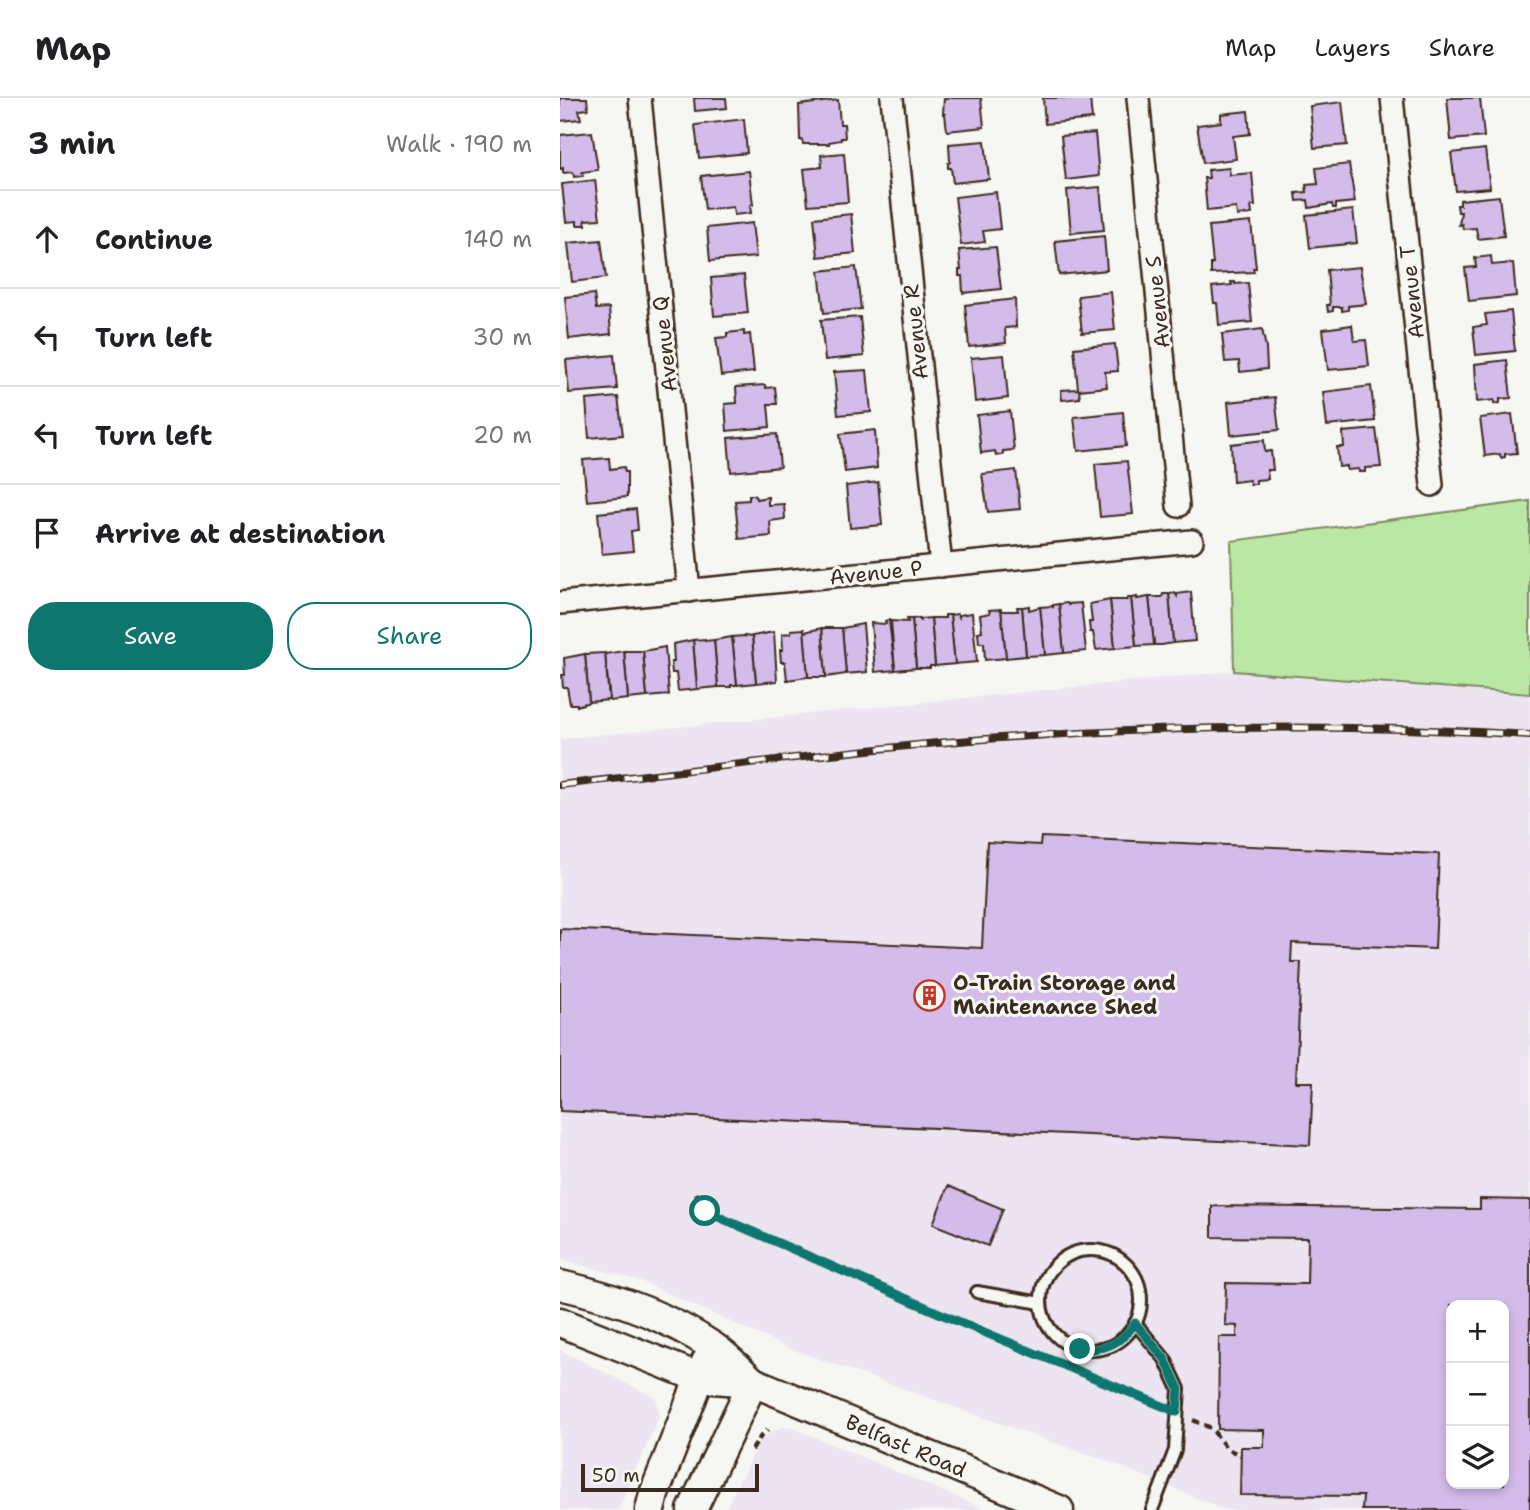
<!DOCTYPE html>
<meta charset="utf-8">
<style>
:root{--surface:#fff;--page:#f6f6f6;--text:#202124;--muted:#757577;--line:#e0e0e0;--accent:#0f766e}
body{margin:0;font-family:"Shantell Sans",sans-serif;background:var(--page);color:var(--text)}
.controls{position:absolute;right:21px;bottom:21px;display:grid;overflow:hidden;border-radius:14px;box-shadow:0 4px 10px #0003}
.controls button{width:63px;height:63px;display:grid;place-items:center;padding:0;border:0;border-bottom:2px solid var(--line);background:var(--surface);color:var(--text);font:35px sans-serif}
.scale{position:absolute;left:21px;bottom:18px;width:178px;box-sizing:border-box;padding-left:7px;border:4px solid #3b2a1e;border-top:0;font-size:19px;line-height:24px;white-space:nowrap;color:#3b2a1e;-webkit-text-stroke:5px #f6f6f2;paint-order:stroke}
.stop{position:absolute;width:21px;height:21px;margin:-16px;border:5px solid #0f766e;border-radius:50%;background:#fff}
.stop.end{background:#0f766e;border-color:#fff;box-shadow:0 2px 7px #0008}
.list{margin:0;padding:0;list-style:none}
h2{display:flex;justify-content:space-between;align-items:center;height:91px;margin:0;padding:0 28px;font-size:30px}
h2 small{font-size:23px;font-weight:400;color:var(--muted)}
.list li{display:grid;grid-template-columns:46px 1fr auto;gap:21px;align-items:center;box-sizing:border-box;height:98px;padding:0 28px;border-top:2px solid var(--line)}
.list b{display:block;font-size:26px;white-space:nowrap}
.list em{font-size:23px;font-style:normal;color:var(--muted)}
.actions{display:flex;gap:14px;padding:21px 28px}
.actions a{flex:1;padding:16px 0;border:2px solid var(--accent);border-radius:28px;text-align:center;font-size:24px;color:var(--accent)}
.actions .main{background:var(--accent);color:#fff}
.icon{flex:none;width:38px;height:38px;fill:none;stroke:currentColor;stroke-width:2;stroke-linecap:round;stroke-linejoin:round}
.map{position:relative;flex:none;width:970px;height:1412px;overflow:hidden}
header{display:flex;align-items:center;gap:42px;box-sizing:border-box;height:98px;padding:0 35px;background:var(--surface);border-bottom:2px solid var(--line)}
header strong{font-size:33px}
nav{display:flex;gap:38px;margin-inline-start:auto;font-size:24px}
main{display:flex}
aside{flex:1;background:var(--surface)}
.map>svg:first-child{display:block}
</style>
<header>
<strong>Map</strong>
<nav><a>Map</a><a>Layers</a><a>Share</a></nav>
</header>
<main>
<aside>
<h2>3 min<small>Walk · 190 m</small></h2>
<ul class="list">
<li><svg class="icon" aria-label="ahead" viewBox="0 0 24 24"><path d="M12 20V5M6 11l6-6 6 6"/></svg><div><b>Continue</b></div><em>140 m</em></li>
<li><svg class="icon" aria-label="left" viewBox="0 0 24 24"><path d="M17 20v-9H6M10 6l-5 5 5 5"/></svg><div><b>Turn left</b></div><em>30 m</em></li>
<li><svg class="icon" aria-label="left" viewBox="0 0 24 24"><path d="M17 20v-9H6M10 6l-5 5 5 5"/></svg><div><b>Turn left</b></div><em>20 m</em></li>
<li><svg class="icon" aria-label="arrive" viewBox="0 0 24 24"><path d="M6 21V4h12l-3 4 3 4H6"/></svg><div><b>Arrive at destination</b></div></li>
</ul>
<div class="actions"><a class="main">Save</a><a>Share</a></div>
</aside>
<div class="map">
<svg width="970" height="1412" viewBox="0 0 970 1412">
<rect width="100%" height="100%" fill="#f6f6f2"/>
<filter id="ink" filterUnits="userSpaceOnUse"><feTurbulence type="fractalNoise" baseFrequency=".0143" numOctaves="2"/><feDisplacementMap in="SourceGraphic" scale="14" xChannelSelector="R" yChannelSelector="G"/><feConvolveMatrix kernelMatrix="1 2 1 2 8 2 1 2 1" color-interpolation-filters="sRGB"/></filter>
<g filter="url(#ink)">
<g fill="#ece4f0" fill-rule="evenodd">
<path d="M674,573L926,579L970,584V1412H666L555,1366L231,1251L81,1183L0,1161V641ZM891,1207H944V1386H891Z"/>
<path d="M0,1252L96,1300L99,1319L58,1412H0Z"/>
<path d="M224,1329L233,1330L427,1412H165L200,1343L212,1334Z"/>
</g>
<path fill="#bbe7a4" stroke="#7b8861" stroke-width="2" d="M970,403V596L674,573L671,443Z"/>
<g fill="#d3bbea" stroke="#3b2a1e" stroke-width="2" fill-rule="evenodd">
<path d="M0,0H27L28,11L19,12L21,21L0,23Z"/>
<path d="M134,0H166L167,10L135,13Z"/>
<path d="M384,0H421L424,29L387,33L385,16H383Z"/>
<path d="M483,0H530L532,21L485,26Z"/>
<path d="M887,0H920L924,39L891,42Z"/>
<path d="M278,2L280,26H284L285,40H281V42L269,44V46H243L242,42H240L239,7Z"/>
<path d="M782,4L787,47L754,50L750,8Z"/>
<path d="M688,13L690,36L673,38L676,61L643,65L637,27L661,24V16Z"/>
<path d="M184,21L187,55L139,60L135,27Z"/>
<path d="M32,34L38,72L22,74L23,78L14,79L13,74L3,75V70L0,71V37Z"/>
<path d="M535,35L539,78L506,82L501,38Z"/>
<path d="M425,43L429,81L393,85L391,70H388V65L390,64L389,46Z"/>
<path d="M925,51L930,90L896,93L891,55Z"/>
<path d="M284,55L288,104L248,107L244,71L262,69L261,57Z"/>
<path d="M789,66L795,104L776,106V110H773L772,106L749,110L748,102L737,103L736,95L747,94L746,87L758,86L756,70Z"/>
<path d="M669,70L670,77L692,75L695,108H691L692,116L677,118L676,110L647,113L644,80H649L648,72Z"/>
<path d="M189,73L193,107H190L191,115L174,117L173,109L145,112L141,78Z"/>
<path d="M35,82L40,121L25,122L26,127H17V123L6,124L2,86Z"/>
<path d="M540,89L544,132L511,135L507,92Z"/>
<path d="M436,94L440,131L423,133L425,144L401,147L395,99Z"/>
<path d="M939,98L944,138L918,141L916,130L903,131L902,126L899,127L901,114H898L897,107H900V102Z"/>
<path d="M793,112L797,145L750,150L746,117Z"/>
<path d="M291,116L295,155L258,159L254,120Z"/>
<path d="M691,124L696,170H693L694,174L651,176V166H653L649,128Z"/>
<path d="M192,125L196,159L150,163L147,130Z"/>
<path d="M544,138L547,172L499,177L495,143Z"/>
<path d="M41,142L46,180L12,184L8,145Z"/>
<path d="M436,149L441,191L403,195L402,178H399V172H401L399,152Z"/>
<path d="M931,158L932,167L953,165L956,198L909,203L905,170L916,169L915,160Z"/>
<path d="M296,169L301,211L264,215L259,173Z"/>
<path d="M800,169L806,206L788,208V212L782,213V209H773V213L768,214L767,207H770L767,172Z"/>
<path d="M184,177L188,215L154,218L151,180Z"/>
<path d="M671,184H675V186L688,185L692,224L659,227L657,205H654L652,189L672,187Z"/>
<path d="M551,194L555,232L522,235L518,198Z"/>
<path d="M34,196L36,211L49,210L51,236L9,241L5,199Z"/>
<path d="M455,201L456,229L445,230L446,245L409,249L405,207Z"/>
<path d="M951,213L955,253L916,257L913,229L927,227L925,216Z"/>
<path d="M300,219L304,258L265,262L261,222Z"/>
<path d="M792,227L794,243L806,242L809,268L768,272L763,231Z"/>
<path d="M702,231L706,250L707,271L680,274L679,263L665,264L662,236Z"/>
<path d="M184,233V237L190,236L194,274L161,278L156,240L167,239V235Z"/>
<path d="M555,246L558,273L545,274L547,289L519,292L520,300L502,302L501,292L518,291L514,250Z"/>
<path d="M54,257L57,291L9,295L6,262Z"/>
<path d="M444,257L448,300L415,304L411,260Z"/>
<path d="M947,262L951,300L940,301V305L934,306V302L917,304L915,266Z"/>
<path d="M307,272L311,314L278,317L274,274Z"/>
<path d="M205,287L206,290L215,289L217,306H208L210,329L167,333L165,306L177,305L176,289Z"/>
<path d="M811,288L815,323L767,328L763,294Z"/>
<path d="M58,299L63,337L29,340L26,302Z"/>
<path d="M715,299L719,332L671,337L668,304Z"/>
<path d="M450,313L454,352L443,353V357L436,358L435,353L421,355L417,317Z"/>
<path d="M563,314L566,348L518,353L514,319Z"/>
<path d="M952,316L957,355L945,356V359L941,360L940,356L925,358L920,320Z"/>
<path d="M816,331L821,369L805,370V374H799V371L787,372V368L779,369L777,349H784L783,334Z"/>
<path d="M315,332L317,370L285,374L280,336Z"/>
<path d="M217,336L220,369L171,374L168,340Z"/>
<path d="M704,342L705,354L711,353L713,372H707L708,381L696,382V386H690L689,382L673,384L671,346Z"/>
<path d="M49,360L50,371L64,369L65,374H67V399L27,403L23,362Z"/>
<path d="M567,363L573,416L540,419L535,366Z"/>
<path d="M456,372L460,411L428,414L422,376Z"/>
<path d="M318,384L322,427L290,430L286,388Z"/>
<path d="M189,397H195L196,401L208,399V407L224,406L225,421L210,423L211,438L179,441L175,403L189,402Z"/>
<path d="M76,411L78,432L71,433L73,453L42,456L38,415Z"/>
<path d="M631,494L635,543L613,545L609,496L615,495L617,498V496Z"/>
<path d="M603,496H609L613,545L602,547H594L589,499H602Z"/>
<path d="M577,499V501L589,499L594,547L576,548L571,500Z"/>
<path d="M567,500H571L576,548L555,550L550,502H567Z"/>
<path d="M550,502L555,550L536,552L533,534H530L529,524H532L530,506Z"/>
<path d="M507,505L509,508L508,506L521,505L526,553L504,555L499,506Z"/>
<path d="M499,506L504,555L485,557L480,509L492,508L493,510V507Z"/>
<path d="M469,508V512L480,509L485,557L466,558L462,509Z"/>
<path d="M457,509H462L466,558L446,560L441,513H458Z"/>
<path d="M441,511L446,560L425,562L424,545H419L418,534L422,533L420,517L430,515L429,512Z"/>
<path d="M412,515L417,564L395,566L390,517L397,516L399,519V517Z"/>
<path d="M385,517H390L395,566L375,568L371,520H385Z"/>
<path d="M358,520L360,522V521L371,520L375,568H370V570H356L352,521Z"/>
<path d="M347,521H352L356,570L335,572L331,523L348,524Z"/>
<path d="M329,522L335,572L315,574L311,525L326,526L325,523Z"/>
<path d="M303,526L307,574L286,576L282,530Z"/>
<path d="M262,530H282L286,576L266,579Z"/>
<path d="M262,530L266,579H248L244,534Z"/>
<path d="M244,531L248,579L227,582L225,564H221L220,552H223L222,536L231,535V532Z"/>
<path d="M214,534L217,583L196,585L192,538Z"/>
<path d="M184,538L192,539L196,585L177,587L172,539Z"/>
<path d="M172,539L177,587H171V589H158L154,542Z"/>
<path d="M145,541V543L154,542L158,589L137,591L133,542Z"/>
<path d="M133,542L137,591L118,593L116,575H112L111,564H114L113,546Z"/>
<path d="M105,549L109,597L87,599L83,553Z"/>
<path d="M64,553H83L87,599L68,601Z"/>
<path d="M64,553L68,601L50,603L45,556Z"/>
<path d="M45,555L49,602L29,604L25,556Z"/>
<path d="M25,556L29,604L17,608V606H10L7,589H3L2,577H5L4,560Z"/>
<path d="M481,739L879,756L875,851L732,845L731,864H741L736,984H753L750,1047L0,1013V831L422,850L427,744L480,747Z"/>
<path d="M388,1088L443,1111L428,1148L373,1126Z"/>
<path d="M920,1101L970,1102V1412H802L803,1398L680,1397L681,1349H704V1332L658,1331L659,1239H677V1228L665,1227L666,1185L747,1186L748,1140L652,1139V1108L920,1111ZM891,1207H944V1386H891Z"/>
</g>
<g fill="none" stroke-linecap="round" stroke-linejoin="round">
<defs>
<g id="lane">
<circle cx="531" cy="1202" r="50"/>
<path d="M417,1194L481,1205"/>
<path d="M575,1225L605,1261L619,1291L615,1352L592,1412"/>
</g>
<g id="street">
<path d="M80,0L129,493"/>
<path d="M332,0L381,468"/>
<path d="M578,0L618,408"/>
<path d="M832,0L872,387"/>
<path d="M0,505L632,443"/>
</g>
<g id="secondary">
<path d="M0,1187C53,1199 107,1218 152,1248C167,1258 180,1272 193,1284"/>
<path d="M0,1224L140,1280L193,1284L499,1412"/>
<path d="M90,1412L94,1396L146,1264"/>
<path d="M132,1412L193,1284"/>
</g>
</defs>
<use href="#lane" stroke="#3b2a1e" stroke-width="16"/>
<use href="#street" stroke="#3b2a1e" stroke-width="26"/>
<use href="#secondary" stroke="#3b2a1e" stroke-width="33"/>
<g stroke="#3b2a1e" stroke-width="4.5" stroke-dasharray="7 5" stroke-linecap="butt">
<path d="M136,1095L145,1113L402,1225L602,1308"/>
<path d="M633,1322L651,1330L667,1351L681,1357"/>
<path d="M192,1352L201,1338L208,1332"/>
</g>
<use href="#lane" stroke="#f6f6f2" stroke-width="10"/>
<use href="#street" stroke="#f6f6f2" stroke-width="21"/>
<use href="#secondary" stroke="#f6f6f2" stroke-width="28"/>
<defs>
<path id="rail" d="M0,687C133,672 266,655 399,643C588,628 781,625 970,637"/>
</defs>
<use href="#rail" stroke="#3b2a1e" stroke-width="8"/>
<use href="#rail" stroke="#f6f6f2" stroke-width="5" stroke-dasharray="16" stroke-linecap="butt"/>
</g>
</g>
<g fill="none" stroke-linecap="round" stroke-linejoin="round" filter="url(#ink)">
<path stroke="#0f766e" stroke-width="9" d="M145,1113L402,1225L617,1314L619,1291L605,1261L575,1225C562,1245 545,1253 520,1251"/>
</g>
<defs>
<symbol id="building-ring" viewBox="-11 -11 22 22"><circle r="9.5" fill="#f6f6f2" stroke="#c8321e" stroke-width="1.5"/><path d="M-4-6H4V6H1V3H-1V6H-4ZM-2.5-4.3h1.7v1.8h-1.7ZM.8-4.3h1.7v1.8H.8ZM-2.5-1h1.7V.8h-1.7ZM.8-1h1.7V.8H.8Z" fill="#c8321e"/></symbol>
</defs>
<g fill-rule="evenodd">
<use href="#building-ring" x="352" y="880" width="35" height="35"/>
</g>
<g text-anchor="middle" stroke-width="6" stroke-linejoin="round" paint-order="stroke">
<g font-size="21" fill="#3b2a1e" stroke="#f6f6f2">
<text transform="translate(852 194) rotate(-96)" y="7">Avenue T</text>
<text transform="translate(598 204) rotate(-96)" y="7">Avenue S</text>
<text transform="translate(356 234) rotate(-96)" y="7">Avenue R</text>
<text transform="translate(105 246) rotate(-96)" y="7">Avenue Q</text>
<text transform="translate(316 475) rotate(-6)" y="7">Avenue P</text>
<text transform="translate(346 1348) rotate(23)" y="7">Belfast Road</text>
</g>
<g font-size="21" font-weight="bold" fill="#3b2a1e" stroke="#f6f6f2" text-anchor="start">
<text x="393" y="892">O-Train Storage and<tspan x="393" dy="24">Maintenance Shed</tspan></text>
</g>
</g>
</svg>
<div class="controls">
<button>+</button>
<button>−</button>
<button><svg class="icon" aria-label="layers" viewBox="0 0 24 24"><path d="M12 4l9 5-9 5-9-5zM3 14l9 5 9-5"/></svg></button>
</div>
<div class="scale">50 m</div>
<div class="stop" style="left:145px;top:1113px"></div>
<div class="stop end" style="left:520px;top:1251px"></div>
</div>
</main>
